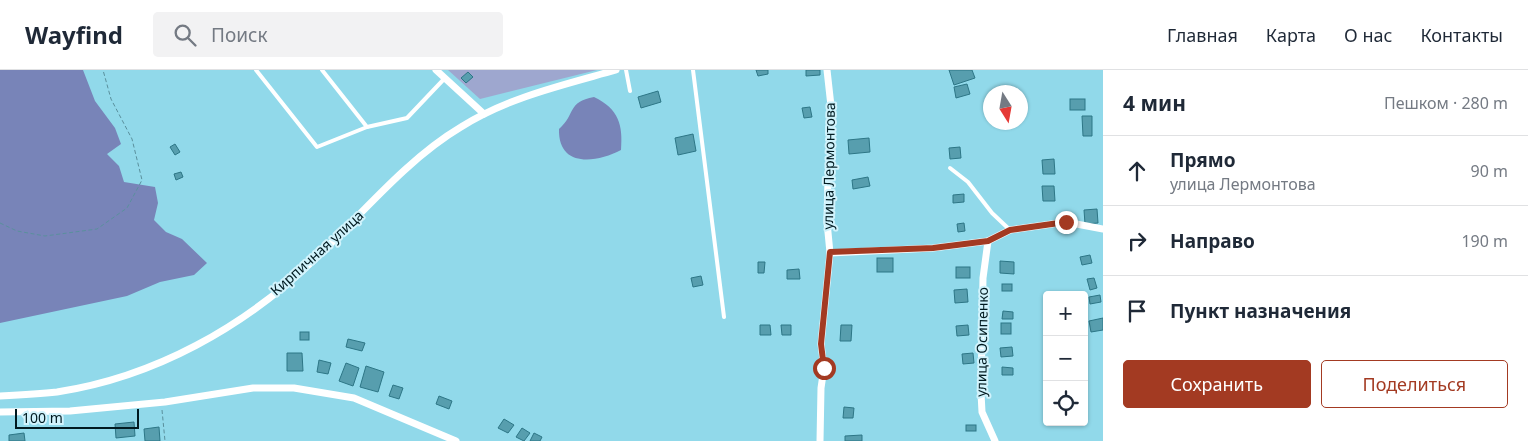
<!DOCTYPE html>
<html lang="ru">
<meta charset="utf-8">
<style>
:root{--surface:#fff;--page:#f2f2f3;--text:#1f2937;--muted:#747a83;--line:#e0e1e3;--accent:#a33a22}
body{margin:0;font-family:"Noto Sans",sans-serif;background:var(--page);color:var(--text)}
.controls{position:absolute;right:15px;bottom:15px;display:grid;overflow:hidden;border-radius:5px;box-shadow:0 1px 4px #0004}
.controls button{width:45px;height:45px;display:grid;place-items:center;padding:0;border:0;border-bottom:1px solid var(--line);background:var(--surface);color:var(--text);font:25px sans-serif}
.compass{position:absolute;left:983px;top:15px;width:45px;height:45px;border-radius:50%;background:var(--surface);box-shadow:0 1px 4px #0004;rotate:169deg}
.scale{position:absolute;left:15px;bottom:12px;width:124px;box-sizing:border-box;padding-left:5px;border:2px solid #001a20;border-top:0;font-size:14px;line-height:18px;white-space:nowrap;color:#001a20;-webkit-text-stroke:4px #d1f3fc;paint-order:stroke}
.stop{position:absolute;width:15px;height:15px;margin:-11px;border:4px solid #a33a22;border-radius:50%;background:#fff}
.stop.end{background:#a33a22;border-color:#fff;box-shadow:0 1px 5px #0008}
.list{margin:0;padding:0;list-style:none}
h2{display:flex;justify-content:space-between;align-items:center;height:65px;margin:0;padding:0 20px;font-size:21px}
h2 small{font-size:16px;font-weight:400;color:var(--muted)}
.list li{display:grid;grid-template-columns:32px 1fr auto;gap:15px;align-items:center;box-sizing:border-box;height:70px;padding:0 20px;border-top:1px solid var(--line)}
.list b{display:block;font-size:19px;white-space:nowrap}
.list p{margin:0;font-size:16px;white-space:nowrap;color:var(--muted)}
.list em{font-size:16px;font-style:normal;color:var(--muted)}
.actions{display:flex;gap:10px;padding:15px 20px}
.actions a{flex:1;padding:11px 0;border:1px solid var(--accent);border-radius:5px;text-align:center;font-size:18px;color:var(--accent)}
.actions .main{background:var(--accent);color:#fff}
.icon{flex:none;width:28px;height:28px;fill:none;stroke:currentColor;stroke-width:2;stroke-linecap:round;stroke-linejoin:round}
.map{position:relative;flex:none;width:1103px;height:371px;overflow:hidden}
header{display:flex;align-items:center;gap:30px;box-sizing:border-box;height:70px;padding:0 25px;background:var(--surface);border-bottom:1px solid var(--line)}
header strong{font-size:24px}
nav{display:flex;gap:28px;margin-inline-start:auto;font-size:18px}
.search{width:350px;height:45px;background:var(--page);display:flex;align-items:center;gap:12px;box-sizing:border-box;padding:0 18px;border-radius:5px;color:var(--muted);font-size:19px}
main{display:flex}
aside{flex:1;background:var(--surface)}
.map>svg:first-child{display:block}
</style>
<header>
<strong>Wayfind</strong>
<div class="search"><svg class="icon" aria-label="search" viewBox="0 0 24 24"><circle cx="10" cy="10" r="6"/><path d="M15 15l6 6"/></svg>Поиск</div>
<nav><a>Главная</a><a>Карта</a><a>О нас</a><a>Контакты</a></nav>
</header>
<main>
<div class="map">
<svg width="1103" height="371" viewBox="0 0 1103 371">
<rect width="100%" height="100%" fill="#91d9ea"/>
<path fill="#9ea7cf" d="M448,0H597L480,29Z"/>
<g fill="#7884b8">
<path d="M0,0H83L95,31L115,58L121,74L107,84L119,96L124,112L155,117L158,133L154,150L166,162L182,169L207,193L194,205L160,212L127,226L0,253Z"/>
<path d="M594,27C619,39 623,55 621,80C596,93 558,98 559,59C576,44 567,32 594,27Z"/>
</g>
<g fill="#579eae" stroke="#2d7686">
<path d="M756,0H768V4L758,6Z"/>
<path d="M806,0H820V5L806,6Z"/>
<path d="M949,0H972L975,8L954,15Z"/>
<path d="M468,2L473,7L466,13L461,8Z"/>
<path d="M967,14L970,24L956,28L954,17Z"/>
<path d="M658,21L661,32L641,38L638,27Z"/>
<rect x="1070" y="29" width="15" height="11"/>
<path d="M810,37L812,47L804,48L802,38Z"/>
<path d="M1082,46H1092V66H1083Z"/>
<path d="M693,64L696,81L678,85L675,68Z"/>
<path d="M869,68L870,82L849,84L848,70Z"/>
<path d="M175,74L180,82L175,85L170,77Z"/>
<path d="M960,77L961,88L950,89L949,78Z"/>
<path d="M1054,89L1055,104H1043L1042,90Z"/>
<path d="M181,102L183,107L176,110L174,104Z"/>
<path d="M868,107L870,116L853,119L852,110Z"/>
<path d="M1042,116H1054L1055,131H1043Z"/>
<path d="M964,124V132L953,133V125Z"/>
<path d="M1097,139L1098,153L1085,154L1084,140Z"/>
<path d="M964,153L965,161L958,162L957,154Z"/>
<path d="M1090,185L1092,193L1082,195L1080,187Z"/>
<rect x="877" y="188" width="16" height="14"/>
<path d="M1000,191L1014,192V204L1000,203Z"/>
<path d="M758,192H765L764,203H758Z"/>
<rect x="956" y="197" width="14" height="11"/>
<path d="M799,199L800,209H787V200Z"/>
<path d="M701,206L703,215L693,217L691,208Z"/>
<path d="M1094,208L1097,218L1090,220L1087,209Z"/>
<rect x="1002" y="214" width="10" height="7"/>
<path d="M967,219L968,232L955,233L954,220Z"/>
<path d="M1100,225L1101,232L1090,234L1089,227Z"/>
<path d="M1003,241L1013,242V249H1002Z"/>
<path d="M1103,248V260L1091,262L1089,251Z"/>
<rect x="1001" y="253" width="10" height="11"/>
<path d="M760,255H770L771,265H760Z"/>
<path d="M781,255H791V265H782Z"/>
<path d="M841,255H852L851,271H840Z"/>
<path d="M968,255L969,265L957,266L956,256Z"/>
<rect x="300" y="262" width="9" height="8"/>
<path d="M348,269L365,273L362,281L346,277Z"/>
<path d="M1012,277L1013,286L1001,287L1000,278Z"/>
<path d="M287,283H302L303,301H287Z"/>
<path d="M973,283L974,293L963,294L962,284Z"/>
<path d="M319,290L331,293L328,304L317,302Z"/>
<path d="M346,293L359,298L353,316L339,311Z"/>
<path d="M366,296L384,302L378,322L360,317Z"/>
<path d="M1002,297L1013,298V305H1002Z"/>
<path d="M393,315L403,318L399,329L389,326Z"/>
<path d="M439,326L452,331L449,339L436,334Z"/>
<path d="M844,337L854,338L853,348H843Z"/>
<path d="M504,349L514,355L508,363L498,358Z"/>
<path d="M134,352L135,366L116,368L115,354Z"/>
<rect x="966" y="355" width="10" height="6"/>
<path d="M159,357L160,371H145L144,359Z"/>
<path d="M522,358L530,363L524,371L516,367Z"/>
<path d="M24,363L25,371H9V365Z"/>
<path d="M534,363L542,367L540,371H530Z"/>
<path d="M862,365V371H845V366Z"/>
</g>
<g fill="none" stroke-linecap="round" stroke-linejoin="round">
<g stroke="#5a909d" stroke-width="1" stroke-dasharray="4 2.5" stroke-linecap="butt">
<path d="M0,153L17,161L45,166L97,159L127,138L142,110L132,69L111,29L103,0"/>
<path d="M162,340L165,371"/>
</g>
<g stroke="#fff" stroke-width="4">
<path d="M256,0L317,77L367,57"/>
<path d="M322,0L367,57L407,48L445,8"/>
<path d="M626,0L630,21"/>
<path d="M693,0L724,247"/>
<path d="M950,98L968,112L992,143L1010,160"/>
</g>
<g stroke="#fff" stroke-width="7">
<path d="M436,0L484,44"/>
<path d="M988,171L983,208L981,323L982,342L995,371"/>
<path d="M830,183L933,178L988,171L1010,160L1066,152L1103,159"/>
<path d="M0,326C19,325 38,324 57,322C155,307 244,257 315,189C361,145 407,89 461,57C509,27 563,15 616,0"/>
<path d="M0,342L70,341L165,332L253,318H294L354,328L456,371"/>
<path d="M820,371L821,318L824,298L821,274L830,183L827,152L828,109L831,81V36L827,0"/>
</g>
</g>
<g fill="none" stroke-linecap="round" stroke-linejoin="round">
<path stroke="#a33a22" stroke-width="6" d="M824,298L821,274L830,182L933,178L988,171L1010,160L1066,152"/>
</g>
<g text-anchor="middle" stroke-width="4" stroke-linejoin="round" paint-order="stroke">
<g font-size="14" fill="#001a20" stroke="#d1f3fc">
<text transform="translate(829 96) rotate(-89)" y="5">улица Лермонтова</text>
<text transform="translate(317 183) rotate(-42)" y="5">Кирпичная улица</text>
<text transform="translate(982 272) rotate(-89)" y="5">улица Осипенко</text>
</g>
</g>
</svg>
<div class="controls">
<button>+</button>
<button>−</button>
<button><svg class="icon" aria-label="locate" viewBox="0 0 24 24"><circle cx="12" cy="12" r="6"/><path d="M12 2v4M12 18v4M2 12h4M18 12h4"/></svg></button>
</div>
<svg class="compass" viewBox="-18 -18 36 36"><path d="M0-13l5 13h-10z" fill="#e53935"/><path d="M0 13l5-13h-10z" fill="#747a83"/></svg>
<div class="scale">100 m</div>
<div class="stop" style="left:824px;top:298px"></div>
<div class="stop end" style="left:1066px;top:152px"></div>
</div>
<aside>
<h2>4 мин<small>Пешком · 280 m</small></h2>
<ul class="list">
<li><svg class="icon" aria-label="ahead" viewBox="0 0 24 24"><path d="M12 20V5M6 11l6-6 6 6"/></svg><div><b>Прямо</b><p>улица Лермонтова</p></div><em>90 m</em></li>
<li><svg class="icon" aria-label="right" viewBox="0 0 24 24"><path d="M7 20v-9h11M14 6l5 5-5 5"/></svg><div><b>Направо</b></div><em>190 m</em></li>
<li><svg class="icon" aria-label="arrive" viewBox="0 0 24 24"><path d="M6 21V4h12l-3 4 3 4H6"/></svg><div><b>Пункт назначения</b></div></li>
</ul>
<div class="actions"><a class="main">Сохранить</a><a>Поделиться</a></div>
</aside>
</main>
